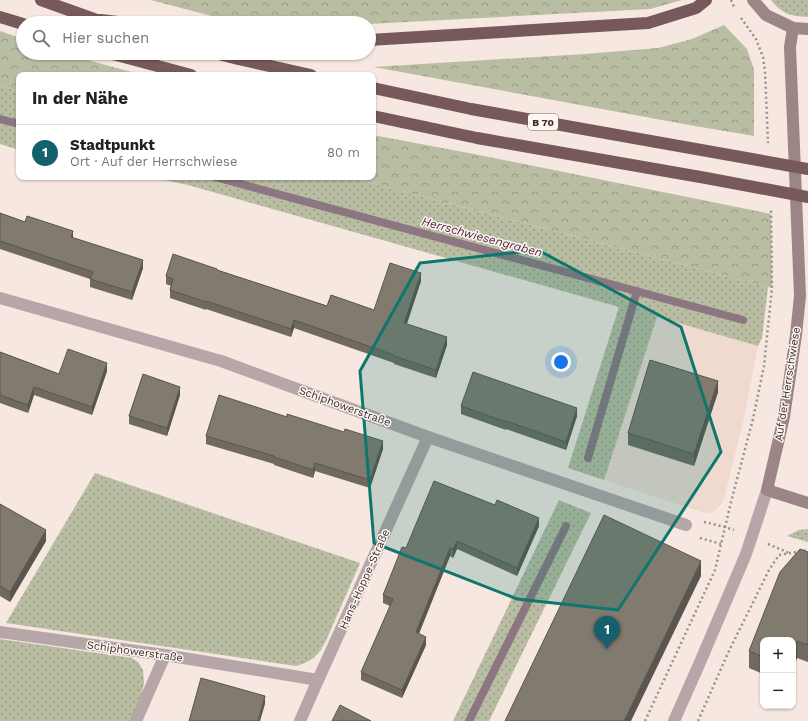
<!DOCTYPE html>
<html lang="de">
<meta charset="utf-8">
<style>
:root{--surface:#fff;--page:#f6f6f6;--text:#222;--muted:#767676;--line:#e0e0e0;--accent:#14606c}
body{margin:0;font-family:"Work Sans",sans-serif;background:var(--page);color:var(--text)}
.controls{position:absolute;right:12px;bottom:12px;display:grid;overflow:hidden;border-radius:8px;box-shadow:0 1px 3px #0004}
.controls button{width:36px;height:36px;display:grid;place-items:center;padding:0;border:0;border-bottom:1px solid var(--line);background:var(--surface);color:var(--text);font:20px sans-serif}
.you{position:absolute;left:561px;top:362px;width:14px;height:14px;margin:-10px;border:3px solid #fff;border-radius:50%;background:#1a73e8;box-shadow:0 0 0 6px #1a73e833}
.badge{display:grid;place-items:center;width:26px;height:26px;border-radius:50%;background:var(--accent);color:#fff;font-size:13px;font-weight:700}
.pin{position:absolute;translate:-50% -33px;filter:drop-shadow(0 1px 2px #0008)}
.pin::after{content:'';position:absolute;top:21px;width:14px;height:12px;background:inherit;clip-path:polygon(0 0,100% 0,50% 100%)}
.list{margin:0;padding:0;list-style:none}
h2{display:flex;justify-content:space-between;align-items:center;height:52px;margin:0;padding:0 16px;font-size:17px}
h2 small{font-size:13px;font-weight:400;color:var(--muted)}
.list li{display:grid;grid-template-columns:26px 1fr auto;gap:12px;align-items:center;box-sizing:border-box;height:56px;padding:0 16px;border-top:1px solid var(--line)}
.list b{display:block;font-size:15px;white-space:nowrap}
.list p{margin:0;font-size:13px;white-space:nowrap;color:var(--muted)}
.list em{font-size:13px;font-style:normal;color:var(--muted)}
.icon{flex:none;width:22px;height:22px;fill:none;stroke:currentColor;stroke-width:2;stroke-linecap:round;stroke-linejoin:round}
.map{position:relative;flex:none;width:808px;height:721px;overflow:hidden}
.search{position:absolute;background:var(--surface);box-shadow:0 1px 3px #0004;left:16px;top:16px;width:360px;height:44px;display:flex;align-items:center;gap:10px;box-sizing:border-box;padding:0 14px;border-radius:22px;color:var(--muted);font-size:15px}
.panel{position:absolute;background:var(--surface);box-shadow:0 1px 3px #0004;left:16px;top:72px;width:360px;height:108px;border-radius:8px}
.map>svg:first-child{display:block}
</style>
<div class="map">
<svg width="808" height="721" viewBox="0 0 808 721">
<defs>
<pattern id="grass-dots" width="8" height="8" patternUnits="userSpaceOnUse"><rect width="8" height="8" fill="#b9bda2"/><path d="M2 2h.1M6 6h.1" fill="none" stroke="#979a84" stroke-width="1.8" stroke-linecap="round"/></pattern>
<pattern id="forest-crowns" width="20" height="18" patternUnits="userSpaceOnUse"><rect width="20" height="18" fill="#b9bda2"/><path d="M2 6a3 3 0 1 1 6 0M12 15a3 3 0 1 1 6 0" fill="none" stroke="#979a84"/></pattern>
</defs>
<rect width="100%" height="100%" fill="#f6e7e0"/>
<path fill="#f0dad0" d="M657,317L758,346L744,418L723,502L719,507L712,512L705,513L604,480Z"/>
<g fill="url(#grass-dots)">
<path d="M771,0H808V17C790,16 782,14 771,0Z"/>
<path d="M0,86L19,91V150L0,144Z"/>
<path d="M149,177H348L768,287L762,338L758,346L657,317L604,480L568,468L619,307L188,185Z"/>
<path d="M95,473L360,563L325,643C317,657 312,661 296,666L6,623Z"/>
<path d="M559,500L591,513L489,721H453Z"/>
<path d="M808,529V542L787,536L799,530Z"/>
<path d="M0,639L132,658L138,662L143,670L144,683L141,697L130,721H0Z"/>
</g>
<g fill="url(#forest-crowns)">
<path d="M151,0H682L650,9L369,24V23H238Z"/>
<path d="M724,25L747,49L754,70V136L689,125L374,67L585,54L658,48L692,39Z"/>
<path d="M0,31L23,39V53H66L95,62L142,75H19V91L0,86Z"/>
<path d="M373,135L474,154L771,214L772,288L348,177H373Z"/>
</g>
<g fill="none" stroke-linecap="round" stroke-linejoin="round">
<g stroke="#8c7681" stroke-width="8">
<path d="M0,119L19,124"/>
<path d="M215,177L743,320"/>
<path d="M588,458L637,291"/>
<path d="M469,721L566,526"/>
</g>
<g stroke="#998f8a" stroke-width="2.5" stroke-dasharray="2 3" stroke-linecap="butt">
<path d="M731,0L734,7"/>
<path d="M741,18L756,39L763,57L765,71L768,143"/>
<path d="M704,522L725,527L734,530"/>
<path d="M700,538L721,544"/>
<path d="M768,544L789,553"/>
<path d="M645,721L715,570L731,502L753,419L764,366L772,288L771,210"/>
<path d="M698,721L728,653L769,570L779,555L808,550"/>
</g>
<g stroke="#b6a6a7" stroke-width="12">
<path d="M0,298L221,361L428,437L686,525"/>
<path d="M0,632L165,655L318,680"/>
<path d="M136,721L165,655"/>
<path d="M300,721L318,680L428,437"/>
<path d="M674,721L701,660L746,554L767,490"/>
</g>
<g stroke="#9c8586" stroke-width="12">
<path d="M753,0L766,15L793,28L808,29"/>
<path d="M793,28L790,47L800,296L796,335L784,417L767,490L808,503"/>
</g>
<g stroke="#78595b" stroke-width="12">
<path d="M41,0L94,19L109,23"/>
<path d="M0,17L23,24"/>
<path d="M101,20L126,23"/>
<path d="M369,40L648,23L696,8L706,0"/>
<path d="M109,53L191,75"/>
<path d="M215,53L238,59L311,75"/>
<path d="M373,88L471,109L808,169"/>
<path d="M373,116L477,138L706,178L808,197"/>
</g>
</g>
<g fill="#6f695f">
<path d="M0,213L73,238L143,268L132,300L90,287V279L0,249Z"/>
<path d="M217,270L327,306L374,310L421,281L407,324L447,345L436,378L394,364V363L294,328L291,337L206,309V310L170,298V290L171,286L166,284V276Z"/>
<path d="M0,352L59,374L107,371L92,415L34,395L28,413L0,403Z"/>
<path d="M718,392L694,466L628,445V433Z"/>
<path d="M180,395L167,436L129,424V416Z"/>
<path d="M461,406L577,416L566,450L506,429V430L461,414Z"/>
<path d="M206,436L383,449L370,488L315,471L313,478L274,465V464L206,444Z"/>
<path d="M0,504L46,541L10,602L0,596Z"/>
<path d="M539,526L517,576L457,549L453,558L450,556L419,634L426,645L402,698L361,680V672L390,606L383,603V595L406,548Z"/>
<path d="M808,552V662L797,658L793,669V640H763V674L749,668V651Z"/>
</g>
<g fill="#5a554e">
<path d="M73,231V239L71,237Z"/>
<path d="M143,260V268L132,300V292Z"/>
<path d="M421,273V281L404,331V323Z"/>
<path d="M294,320V328L291,337V329Z"/>
<path d="M447,337V345L436,378V370Z"/>
<path d="M107,363V371L92,415V407Z"/>
<path d="M718,381V392L694,466V454Z"/>
<path d="M34,387V395L28,413V405Z"/>
<path d="M180,387V395L167,436V428Z"/>
<path d="M577,408V416L566,450V442Z"/>
<path d="M383,441V449L370,488V480Z"/>
<path d="M315,463V471L313,478V470Z"/>
<path d="M539,518V526L517,576V568Z"/>
<path d="M46,530V541L10,602V592Z"/>
<path d="M457,541V549L453,558V549Z"/>
<path d="M450,548V556L416,640V632Z"/>
<path d="M701,561V576L631,721H624Z"/>
<path d="M426,637V645L402,698V690Z"/>
<path d="M797,641V658L793,669V652Z"/>
<path d="M265,696V704L260,721H258Z"/>
</g>
<g fill="#817a6f" stroke="#5a554e">
<path d="M0,213L25,222L27,216L73,231L71,237L143,260L132,292L90,279L93,272L0,241Z"/>
<path d="M173,254L217,269V270L327,306L331,295L374,310L390,263L421,273L404,323L447,337L436,370L394,356V355L294,320L291,329L206,301V302L170,290L173,279L166,276Z"/>
<path d="M68,349L107,363L92,407L34,387L28,405L0,395V352L59,374Z"/>
<path d="M650,360L718,381L694,454L628,433Z"/>
<path d="M473,372L577,408L566,442L506,421V422L461,406Z"/>
<path d="M143,374L180,387L167,428L129,416Z"/>
<path d="M219,395L287,417V414L344,432L345,429L383,441L370,480L315,463L313,470L274,457V456L206,436Z"/>
<path d="M434,481L495,505L497,500L539,518L517,568L457,541L453,549L450,548L416,632L426,637L402,690L361,672L393,599L383,595L402,547L406,548Z"/>
<path d="M0,504L46,530L10,592L0,586Z"/>
<path d="M604,515L701,561L624,721H505Z"/>
<path d="M800,549L808,552V645L797,641L793,652V640H763V657L749,651L780,572Z"/>
<path d="M201,678L265,696L258,721H189Z"/>
<path d="M340,705L371,721H332Z"/>
</g>
<path fill="#0f766e" fill-opacity="0.2" stroke="#0f766e" stroke-width="3" stroke-linejoin="round" d="M538,250L681,327L721,452L618,610L517,599L374,543L360,371L420,263Z"/>
<g text-anchor="middle" stroke-width="3" stroke-linejoin="round" paint-order="stroke">
<rect fill="#fff6f2" stroke="#706966" stroke-width="1" x="528" y="114" width="30" height="16" rx="3"/>
<g font-size="10" font-weight="bold" fill="#322d2a">
<text x="543" y="126">B 70</text>
</g>
<g font-size="11" fill="#322d2a" stroke="#fff6f2">
<text transform="translate(787 384) rotate(-81)" y="4">Auf der Herrschwiese</text>
<text transform="translate(345 406) rotate(20)" y="4">Schiphowerstraße</text>
<text transform="translate(364 579) rotate(-66)" y="4">Hans-Hoppe-Straße</text>
<text transform="translate(135 651) rotate(8)" y="4">Schiphowerstraße</text>
</g>
<g font-size="12" font-style="italic" fill="#4c243e" stroke="#fff6f2">
<text transform="translate(482 237) rotate(15)" y="4">Herrschwiesengraben</text>
</g>
</g>
</svg>
<div class="controls">
<button>+</button>
<button>−</button>
</div>
<div class="you"></div>
<div class="pin badge" style="left:607px;top:649px">1</div>
<div class="search"><svg class="icon" aria-label="search" viewBox="0 0 24 24"><circle cx="10" cy="10" r="6"/><path d="M15 15l6 6"/></svg>Hier suchen</div>
<section class="panel">
<h2>In der Nähe<small></small></h2>
<ul class="list">
<li><span class="badge">1</span><div><b>Stadtpunkt</b><p>Ort · Auf der Herrschwiese</p></div><em>80 m</em></li>
</ul>
</section>
</div>
